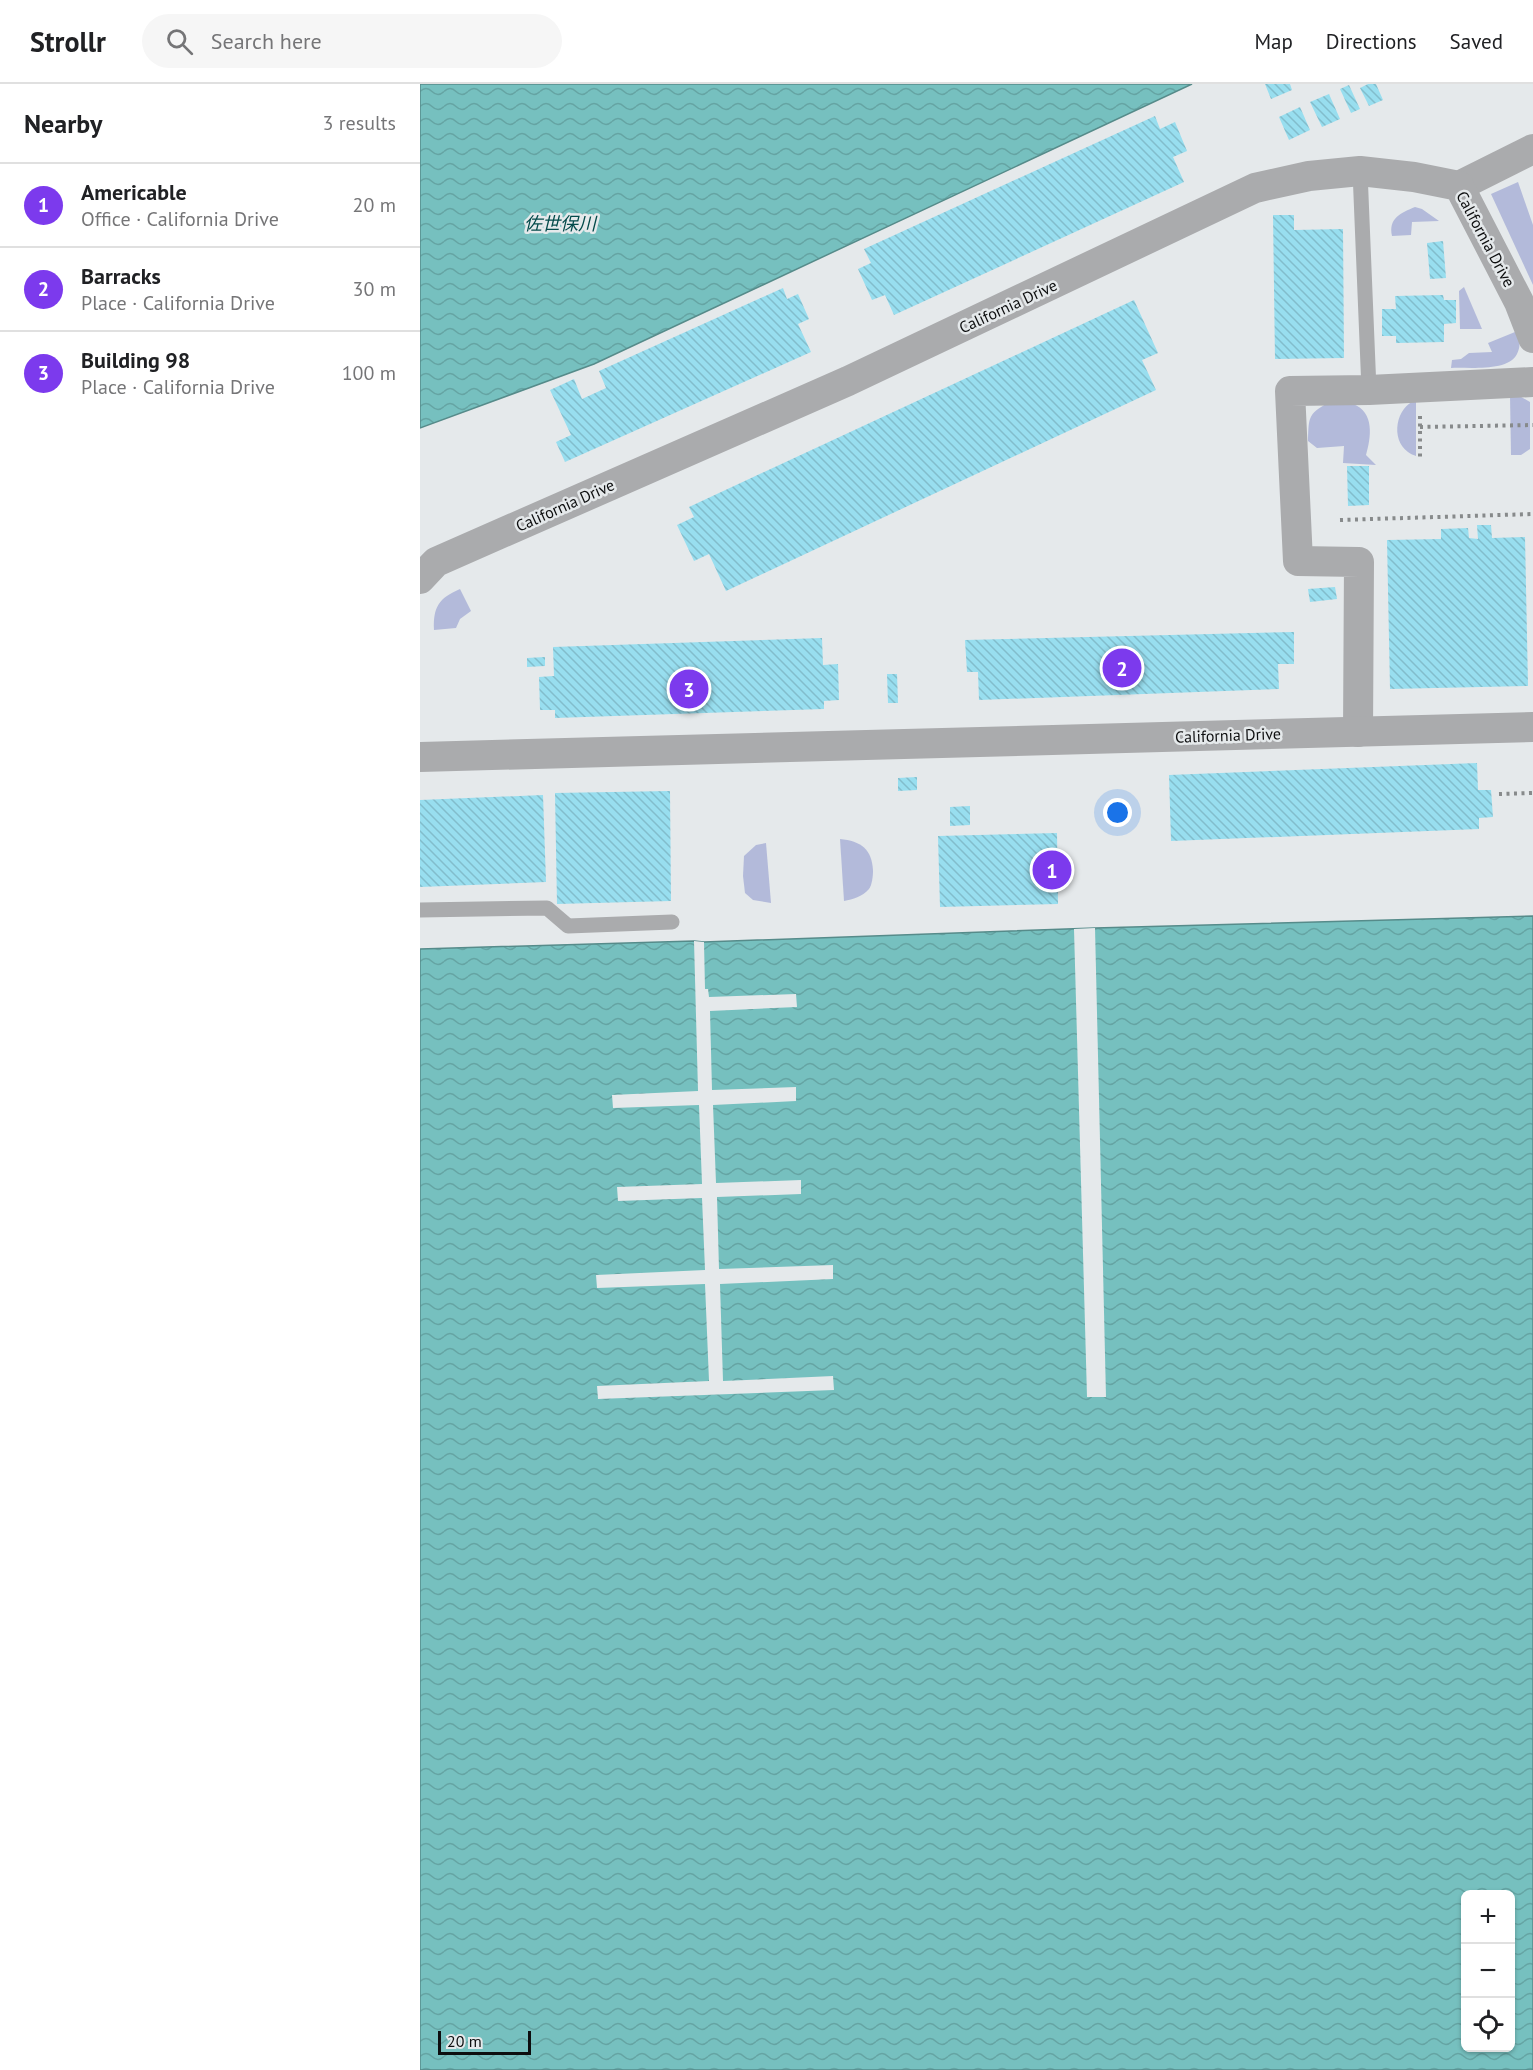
<!DOCTYPE html>
<meta charset="utf-8">
<style>
:root{--surface:#fff;--page:#f6f6f6;--text:#202124;--muted:#757577;--line:#e0e0e0;--accent:#7c3aed}
body{margin:0;font-family:"PT Sans","Noto Sans JP",sans-serif;background:var(--page);color:var(--text)}
.controls{position:absolute;right:18px;bottom:18px;display:grid;overflow:hidden;border-radius:9px;box-shadow:0 2px 4px #0004}
.controls button{width:54px;height:54px;display:grid;place-items:center;padding:0;border:0;border-bottom:2px solid var(--line);background:var(--surface);color:var(--text);font:30px sans-serif}
.scale{position:absolute;left:18px;bottom:15px;width:93px;box-sizing:border-box;padding-left:6px;border:3px solid #0d0e0f;border-top:0;font-size:16px;line-height:21px;white-space:nowrap;color:#0d0e0f;-webkit-text-stroke:4px #e5e9eb;paint-order:stroke}
.you{position:absolute;left:698px;top:729px;width:21px;height:21px;margin:-15px;border:4px solid #fff;border-radius:50%;background:#1a73e8;box-shadow:0 0 0 9px #1a73e833}
.badge{display:grid;place-items:center;width:39px;height:39px;border-radius:50%;background:var(--accent);color:#fff;font-size:20px;font-weight:700}
.pin{position:absolute;translate:-50% -50%;border:3px solid #fff;box-shadow:0 2px 6px #0006}
.list{margin:0;padding:0;list-style:none}
h2{display:flex;justify-content:space-between;align-items:center;height:78px;margin:0;padding:0 24px;font-size:26px}
h2 small{font-size:20px;font-weight:400;color:var(--muted)}
.list li{display:grid;grid-template-columns:39px 1fr auto;gap:18px;align-items:center;box-sizing:border-box;height:84px;padding:0 24px;border-top:2px solid var(--line)}
.list b{display:block;font-size:22px;white-space:nowrap}
.list p{margin:0;font-size:20px;white-space:nowrap;color:var(--muted)}
.list em{font-size:20px;font-style:normal;color:var(--muted)}
.icon{flex:none;width:33px;height:33px;fill:none;stroke:currentColor;stroke-width:2;stroke-linecap:round;stroke-linejoin:round}
.map{position:relative;flex:none;width:1113px;height:1986px;overflow:hidden}
header{display:flex;align-items:center;gap:36px;box-sizing:border-box;height:84px;padding:0 30px;background:var(--surface);border-bottom:2px solid var(--line)}
header strong{font-size:28px}
nav{display:flex;gap:33px;margin-inline-start:auto;font-size:21px}
.search{width:420px;height:54px;background:var(--page);display:flex;align-items:center;gap:15px;box-sizing:border-box;padding:0 21px;border-radius:33px;color:var(--muted);font-size:22px}
main{display:flex}
aside{flex:1;background:var(--surface)}
.map>svg:first-child{display:block}
</style>
<header>
<strong>Strollr</strong>
<div class="search"><svg class="icon" aria-label="search" viewBox="0 0 24 24"><circle cx="10" cy="10" r="6"/><path d="M15 15l6 6"/></svg>Search here</div>
<nav><a>Map</a><a>Directions</a><a>Saved</a></nav>
</header>
<main>
<aside>
<h2>Nearby<small>3 results</small></h2>
<ul class="list">
<li><span class="badge">1</span><div><b>Americable</b><p>Office · California Drive</p></div><em>20 m</em></li>
<li><span class="badge">2</span><div><b>Barracks</b><p>Place · California Drive</p></div><em>30 m</em></li>
<li><span class="badge">3</span><div><b>Building 98</b><p>Place · California Drive</p></div><em>100 m</em></li>
</ul>
</aside>
<div class="map">
<svg width="1113" height="1986" viewBox="0 0 1113 1986">
<defs>
<pattern id="water-waves" width="16" height="10" patternUnits="userSpaceOnUse" patternTransform="scale(1.5)"><rect width="16" height="10" fill="#76c0bf"/><path d="M0 5q4-4 8 0t8 0" fill="none" stroke="#65a4a3"/></pattern>
<pattern id="building-back-hatch" width="6" height="6" patternUnits="userSpaceOnUse" patternTransform="scale(1.5)"><rect width="6" height="6" fill="#98deef"/><path d="M-1 5l2 2M0 0l6 6M5-1l2 2" fill="none" stroke="#82bdcc"/></pattern>
</defs>
<rect width="100%" height="100%" fill="#e5e9eb"/>
<g fill="#b3bada">
<path d="M1098,98L1113,141V201L1071,110Z"/>
<path d="M995,123L1002,125L1019,137L992,138L991,151L972,152C968,134 981,129 995,123Z"/>
<path d="M1044,203L1062,245H1040L1039,207Z"/>
<path d="M1095,248C1100,256 1101,262 1097,270C1088,288 1050,283 1031,284L1032,276L1041,275L1049,269L1072,268L1068,259Z"/>
<path d="M1096,310L1110,318V365L1101,371H1091L1090,311Z"/>
<path d="M996,316V372C994,371 990,370 988,368C970,355 976,323 996,316Z"/>
<path d="M908,319C916,319 926,318 933,320C955,328 951,354 946,371L956,381L923,379L924,362L897,364L888,357C889,335 887,330 908,319Z"/>
<path d="M40,505L51,527L40,535L36,544L14,546C13,523 19,514 40,505Z"/>
<path d="M420,755C441,757 452,765 453,787C453,792 452,801 449,805C442,813 433,815 424,817Z"/>
<path d="M346,759L351,819L333,816L325,809L323,792L324,772L336,761Z"/>
</g>
<g fill="url(#water-waves)" stroke="#568b8a" stroke-width="1.5" fill-rule="evenodd">
<path d="M0,0H772L174,280L0,344Z"/>
<path d="M1113,832V1986H0V865L274,857L284,858L675,844ZM1046,1810H1090V1964H1046Z"/>
</g>
<g fill="#e5e9eb">
<path d="M675,844L686,1313H667L654,845Z"/>
<path d="M274,857L284,858L285,905H288L289,913L376,910L377,923L290,927L292,1006L376,1003V1017L293,1021L296,1099L381,1096V1110L297,1113L299,1185L413,1181V1195L300,1200L303,1297L413,1292L414,1306L178,1315L177,1302L289,1297L285,1200L177,1204L176,1191L285,1186L282,1114L198,1117L197,1103L282,1100L279,1021L193,1024L192,1011L278,1007Z"/>
</g>
<g fill="url(#building-back-hatch)">
<path d="M845,0H870L872,6L851,15Z"/>
<path d="M948,0H956L963,16L949,22L940,4Z"/>
<path d="M929,1L940,25L931,29L920,5Z"/>
<path d="M909,10L920,35L902,43L890,18Z"/>
<path d="M880,23L890,46L869,56L859,33Z"/>
<path d="M735,32L740,45L755,38L767,67L753,73L764,98L474,231L465,211L452,216L438,185L451,179L444,165Z"/>
<path d="M853,131H874V146L923,145L924,274L855,275Z"/>
<path d="M1023,157L1026,194L1010,195L1007,159Z"/>
<path d="M363,204L367,215L378,210L389,235L378,240L391,268L145,378L136,358L151,351L130,306L154,295L162,315L186,304L179,287Z"/>
<path d="M1023,211L1024,216H1036V239L1024,240V258L976,259V252H962V225H976L975,212Z"/>
<path d="M714,216L738,269L722,276L736,306L306,507L289,470L274,477L257,441L274,433L269,423Z"/>
<path d="M927,382H949V421L928,422Z"/>
<path d="M1057,441H1071L1072,454L1105,453L1108,602L970,605L967,456L1021,455V445L1048,444L1049,454L1058,455Z"/>
<path d="M915,503L917,515L890,518L888,505Z"/>
<path d="M874,548V580H858L859,605L559,616L558,588H547L545,556Z"/>
<path d="M402,554L403,581L418,580L419,616L404,617V625L135,634V626H120L119,593L134,592L133,563Z"/>
<path d="M125,573V582L107,583V574Z"/>
<path d="M467,590H477L478,619H468Z"/>
<path d="M1057,679L1058,706H1071L1073,733L1059,734V745L751,757L749,691Z"/>
<path d="M497,693V706L478,707V694Z"/>
<path d="M250,707L251,817L137,820L135,709Z"/>
<path d="M123,711L126,798L0,803V716Z"/>
<path d="M550,722V741L530,742V723Z"/>
<path d="M637,749L638,820L520,823L518,752Z"/>
</g>
<g fill="none" stroke-linecap="round" stroke-linejoin="round">
<g stroke="#878a8b" stroke-width="4" stroke-dasharray="3 4.5" stroke-linecap="butt">
<path d="M1000,332V373"/>
<path d="M1000,343L1113,341"/>
<path d="M920,436L1113,430"/>
<path d="M1079,710L1113,709"/>
</g>
<g stroke="#aaabad" stroke-width="15">
<path d="M940,87L949,306"/>
<path d="M0,826L127,824L148,842L252,838"/>
</g>
<g stroke="#aaabad" stroke-width="30">
<path d="M1039,102L1113,65"/>
<path d="M0,495L16,478L428,297L835,104L889,92L940,87L994,93L1039,102L1099,218L1113,254"/>
<path d="M938,648L939,478L878,477L870,307L949,306L1113,298"/>
<path d="M0,673L1113,643"/>
</g>
</g>
<g text-anchor="middle" stroke-width="5" stroke-linejoin="round" paint-order="stroke">
<g font-size="16" fill="#0d0e0f" stroke="#e5e9eb">
<text transform="translate(1066 155) rotate(62)" y="6">California Drive</text>
<text transform="translate(588 222) rotate(-25)" y="6">California Drive</text>
<text transform="translate(145 421) rotate(-24)" y="6">California Drive</text>
<text transform="translate(808 651) rotate(-2)" y="6">California Drive</text>
</g>
<g font-size="18" font-style="italic" fill="#034a4a" stroke="#e5e9eb">
<text x="140" y="146">佐世保川</text>
</g>
</g>
</svg>
<div class="controls">
<button>+</button>
<button>−</button>
<button><svg class="icon" aria-label="locate" viewBox="0 0 24 24"><circle cx="12" cy="12" r="6"/><path d="M12 2v4M12 18v4M2 12h4M18 12h4"/></svg></button>
</div>
<div class="scale">20 m</div>
<div class="you"></div>
<div class="pin badge" style="left:632px;top:786px">1</div>
<div class="pin badge" style="left:702px;top:584px">2</div>
<div class="pin badge" style="left:269px;top:605px">3</div>
</div>
</main>
